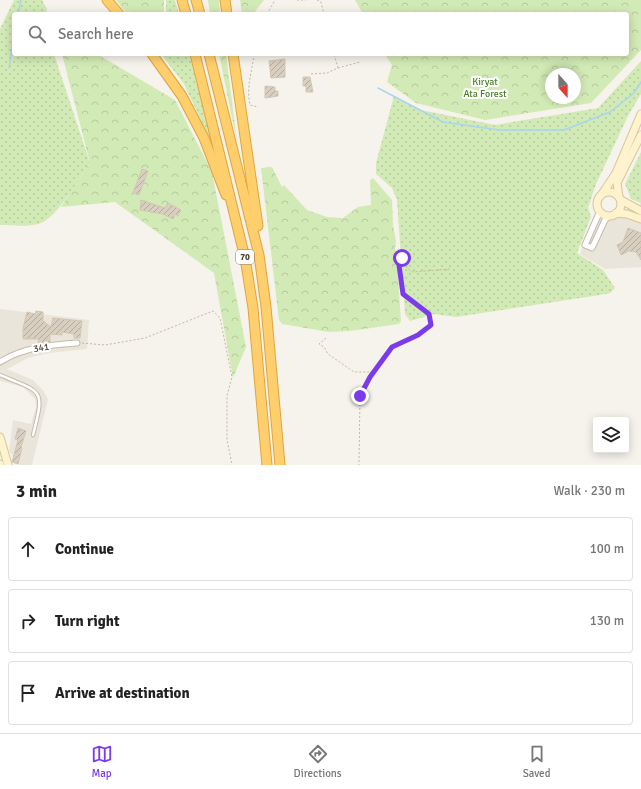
<!DOCTYPE html>
<meta charset="utf-8">
<style>
:root{--surface:#fff;--page:#f6f6f6;--text:#222;--muted:#767676;--line:#e0e0e0;--accent:#7c3aed}
body{margin:0;font-family:Signika,sans-serif;background:var(--page);color:var(--text)}
.controls{position:absolute;right:12px;bottom:12px;display:grid;overflow:hidden;border-radius:4px;box-shadow:0 2px 10px #0003}
.controls button{width:36px;height:36px;display:grid;place-items:center;padding:0;border:0;border-bottom:1px solid var(--line);background:var(--surface);color:var(--text);font:20px sans-serif}
.compass{position:absolute;left:545px;top:68px;width:36px;height:36px;border-radius:50%;background:var(--surface);box-shadow:0 2px 10px #0003;rotate:159deg}
.stop{position:absolute;width:12px;height:12px;margin:-9px;border:3px solid #7c3aed;border-radius:50%;background:#fff}
.stop.end{background:#7c3aed;border-color:#fff;box-shadow:0 1px 4px #0008}
.list{margin:0;padding:0;list-style:none}
h2{display:flex;justify-content:space-between;align-items:center;height:52px;margin:0;padding:0 16px;font-size:17px}
h2 small{font-size:13px;font-weight:400;color:var(--muted)}
.list li{display:grid;grid-template-columns:26px 1fr auto;gap:12px;align-items:center;box-sizing:border-box;height:64px;margin:0 8px 8px;padding:0 8px;border:1px solid var(--line);border-radius:4px}
.list b{display:block;font-size:15px;white-space:nowrap}
.list em{font-size:13px;font-style:normal;color:var(--muted)}
.icon{flex:none;width:22px;height:22px;fill:none;stroke:currentColor;stroke-width:2;stroke-linecap:round;stroke-linejoin:round}
.map{position:relative;flex:none;width:641px;height:465px;overflow:hidden}
.search{position:absolute;background:var(--surface);box-shadow:0 2px 10px #0003;left:12px;right:12px;top:12px;height:44px;display:flex;align-items:center;gap:10px;box-sizing:border-box;padding:0 14px;border-radius:4px;color:var(--muted);font-size:15px}
.sheet{height:268px;background:var(--surface)}
nav{display:flex;justify-content:space-around;align-items:center;box-sizing:border-box;height:56px;border-top:1px solid var(--line);background:var(--surface);font-size:11px;color:var(--muted)}
nav a{display:grid;justify-items:center;gap:2px}
nav .on{color:var(--accent)}
.map>svg:first-child{display:block}
</style>
<div class="map">
<svg width="641" height="465" viewBox="0 0 641 465">
<defs>
<pattern id="grass-dots" width="8" height="8" patternUnits="userSpaceOnUse"><rect width="8" height="8" fill="#d2eab5"/><path d="M2 2h.1M6 6h.1" fill="none" stroke="#b6ca9c" stroke-width="1.8" stroke-linecap="round"/></pattern>
<pattern id="forest-crowns" width="20" height="18" patternUnits="userSpaceOnUse"><rect width="20" height="18" fill="#d2eab5"/><path d="M2 6a3 3 0 1 1 6 0M12 15a3 3 0 1 1 6 0" fill="none" stroke="#b6ca9c"/></pattern>
<pattern id="building-hatch" width="6" height="6" patternUnits="userSpaceOnUse"><rect width="6" height="6" fill="#d8cfc1"/><path d="M-1 1l2-2M0 6l6-6M5 7l2-2" fill="none" stroke="#b1aa9e"/></pattern>
</defs>
<rect width="100%" height="100%" fill="#f6f3ec"/>
<g fill="#eae5da">
<path d="M641,202V267L605,269L580,254L594,217L639,206Z"/>
<path d="M0,309L89,320L87,349L50,353L28,358L7,369L33,380L43,390L48,399L32,465H20L9,451L13,420L31,424L36,407L35,399L23,387L0,381Z"/>
</g>
<g fill="url(#grass-dots)">
<path d="M14,0H42L47,9L46,14H14V54H54L90,163C79,179 56,220 38,224C26,227 12,225 0,225V29Z"/>
<path d="M166,0H175L179,14H166Z"/>
<path d="M161,54H189L214,148L184,84Z"/>
<path d="M641,61V94L628,116L596,184L588,208L591,217L577,253L603,270L615,288L610,293L600,295L456,317L434,314L410,321L405,314L397,200L392,188L376,174V163L394,96L421,110L495,125L598,108Z"/>
<path d="M641,152V203L631,199L625,184Z"/>
</g>
<g fill="url(#forest-crowns)" fill-rule="evenodd">
<path d="M116,0H164V13L127,14Z"/>
<path d="M208,0H219L220,14H210Z"/>
<path d="M240,0H264L253,14H242Z"/>
<path d="M355,0H641V50L591,103L485,120L416,103L387,82L392,65L385,54H627V14H363ZM551,74H575V98H551Z"/>
<path d="M62,54H97L175,100L212,172L246,347L233,378L214,273L115,202L61,207L90,163Z"/>
<path d="M219,54H226L237,142Z"/>
<path d="M272,167L282,187L284,185L307,210L327,217L343,218L358,207L371,205L370,180L373,178L392,200L393,225L396,241L395,249L399,261L397,262L401,321L399,324L350,331L329,332L282,324L279,320L261,168Z"/>
</g>
<g fill="none" stroke-linecap="round" stroke-linejoin="round">
<g stroke="#a9d4f2" stroke-width="1.5">
<path d="M18,14L21,0"/>
<path d="M9,68L14,36"/>
<path d="M378,88L443,122L499,130H564L610,112L634,93L641,82"/>
</g>
</g>
<g fill="url(#building-hatch)" stroke="#d3c7b4">
<path d="M285,59V77L271,78L269,61Z"/>
<path d="M303,77H310L313,92H306V86H303Z"/>
<path d="M265,86L275,87V91H278V96L265,98Z"/>
<path d="M142,169L148,171L139,195L133,193Z"/>
<path d="M141,200L165,208L168,203L181,210L178,216L175,214L173,219L163,214L140,210Z"/>
<path d="M628,228L641,233V260L636,252L629,251L621,255L617,245L623,242Z"/>
<path d="M36,311L43,312V321L51,327L53,318L82,321L80,338H74V334L62,332V335L50,334V342L38,343L39,339H23V328L27,312L35,314Z"/>
<path d="M18,428L26,431L21,447L22,448L18,464L12,462L18,440L15,439Z"/>
</g>
<g fill="none" stroke-linecap="round" stroke-linejoin="round">
<defs>
<path id="lane" d="M0,375C43,393 45,388 33,435"/>
<g id="street">
<path d="M600,211L585,245L592,248L605,220L609,216"/>
<path d="M0,362C24,347 50,345 77,343"/>
</g>
<g id="secondary">
<circle cx="609" cy="204" r="12"/>
<path d="M602,194L616,173L641,114"/>
<path d="M619,197L617,183L641,135"/>
<path d="M621,200L641,211"/>
<path d="M616,213L627,214L641,219"/>
<path d="M0,437L8,465"/>
<path d="M0,464V465"/>
</g>
<g id="highway">
<path d="M107,0L119,14"/>
<path d="M182,0L186,14"/>
<path d="M196,0L200,14"/>
<path d="M225,0L227,14"/>
<path d="M152,54L182,96L204,138L226,195"/>
<path d="M195,54L245,258L253,308L267,465"/>
<path d="M209,54L259,255L266,307L280,465"/>
<path d="M233,54L258,226"/>
</g>
</defs>
<use href="#lane" stroke="#c2bbae" stroke-width="4.5"/>
<use href="#street" stroke="#c2bbae" stroke-width="7"/>
<use href="#secondary" stroke="#d6c79b" stroke-width="9"/>
<use href="#highway" stroke="#e0a43c" stroke-width="11"/>
<g stroke="#c4b79f" stroke-width="1" stroke-dasharray="2 2" stroke-linecap="butt">
<path d="M297,0H306"/>
<path d="M317,0L321,2L324,14"/>
<path d="M267,14L275,0"/>
<path d="M254,54C252,73 246,87 250,105L258,107"/>
<path d="M338,68L360,62"/>
<path d="M311,74L327,73L338,68L334,54"/>
<path d="M326,338L319,344L324,347L328,354L354,372H375L360,396L359,465"/>
<path d="M82,343L105,345L145,338L213,311L220,318L232,377L227,396V440L232,465"/>
<path d="M375,372L392,347L418,335L431,325L429,314L403,294L399,265L402,258H406L407,268L413,272L450,269"/>
</g>
<use href="#lane" stroke="#fff" stroke-width="2.5"/>
<use href="#street" stroke="#fff" stroke-width="5"/>
<use href="#secondary" stroke="#fff3cd" stroke-width="7"/>
<use href="#highway" stroke="#ffcf6e" stroke-width="9"/>
</g>
<g fill="none" stroke-linecap="round" stroke-linejoin="round">
<path stroke="#7c3aed" stroke-width="5" d="M360,396L370,377L392,347L418,335L431,325L429,314L403,294L399,265L402,258"/>
</g>
<g text-anchor="middle" stroke-width="4" stroke-linejoin="round" paint-order="stroke">
<rect fill="#fff" stroke="#817c74" stroke-width="1" x="236" y="250" width="18" height="14" rx="3"/>
<g font-size="9" font-weight="bold" fill="#4b4439">
<text x="245" y="260">70</text>
</g>
<g font-size="10" fill="#4a7f2a" stroke="#fff">
<text x="485" y="85">Kiryat<tspan x="485" dy="12">Ata Forest</tspan></text>
</g>
<g font-size="10" fill="#4b4439" stroke="#fff">
<text transform="translate(41 347) rotate(-9)" y="4">341</text>
</g>
</g>
</svg>
<div class="controls">
<button><svg class="icon" aria-label="layers" viewBox="0 0 24 24"><path d="M12 4l9 5-9 5-9-5zM3 14l9 5 9-5"/></svg></button>
</div>
<svg class="compass" viewBox="-18 -18 36 36"><path d="M0-13l5 13h-10z" fill="#e53935"/><path d="M0 13l5-13h-10z" fill="#767676"/></svg>
<div class="stop" style="left:402px;top:258px"></div>
<div class="stop end" style="left:360px;top:396px"></div>
<div class="search"><svg class="icon" aria-label="search" viewBox="0 0 24 24"><circle cx="10" cy="10" r="6"/><path d="M15 15l6 6"/></svg>Search here</div>
</div>
<section class="sheet">
<h2>3 min<small>Walk · 230 m</small></h2>
<ul class="list">
<li><svg class="icon" aria-label="ahead" viewBox="0 0 24 24"><path d="M12 20V5M6 11l6-6 6 6"/></svg><div><b>Continue</b></div><em>100 m</em></li>
<li><svg class="icon" aria-label="right" viewBox="0 0 24 24"><path d="M7 20v-9h11M14 6l5 5-5 5"/></svg><div><b>Turn right</b></div><em>130 m</em></li>
<li><svg class="icon" aria-label="arrive" viewBox="0 0 24 24"><path d="M6 21V4h12l-3 4 3 4H6"/></svg><div><b>Arrive at destination</b></div></li>
</ul>
</section>
<nav>
<a class="on"><svg class="icon" aria-label="map" viewBox="0 0 24 24"><path d="M3 6l6-2 6 2 6-2v14l-6 2-6-2-6 2zM9 4v14M15 6v14"/></svg>Map</a>
<a><svg class="icon" aria-label="directions" viewBox="0 0 24 24"><path d="M12 3l9 9-9 9-9-9zM9 14v-3h6M13 9l2 2-2 2"/></svg>Directions</a>
<a><svg class="icon" aria-label="saved" viewBox="0 0 24 24"><path d="M7 4h10v16l-5-4-5 4z"/></svg>Saved</a>
</nav>
